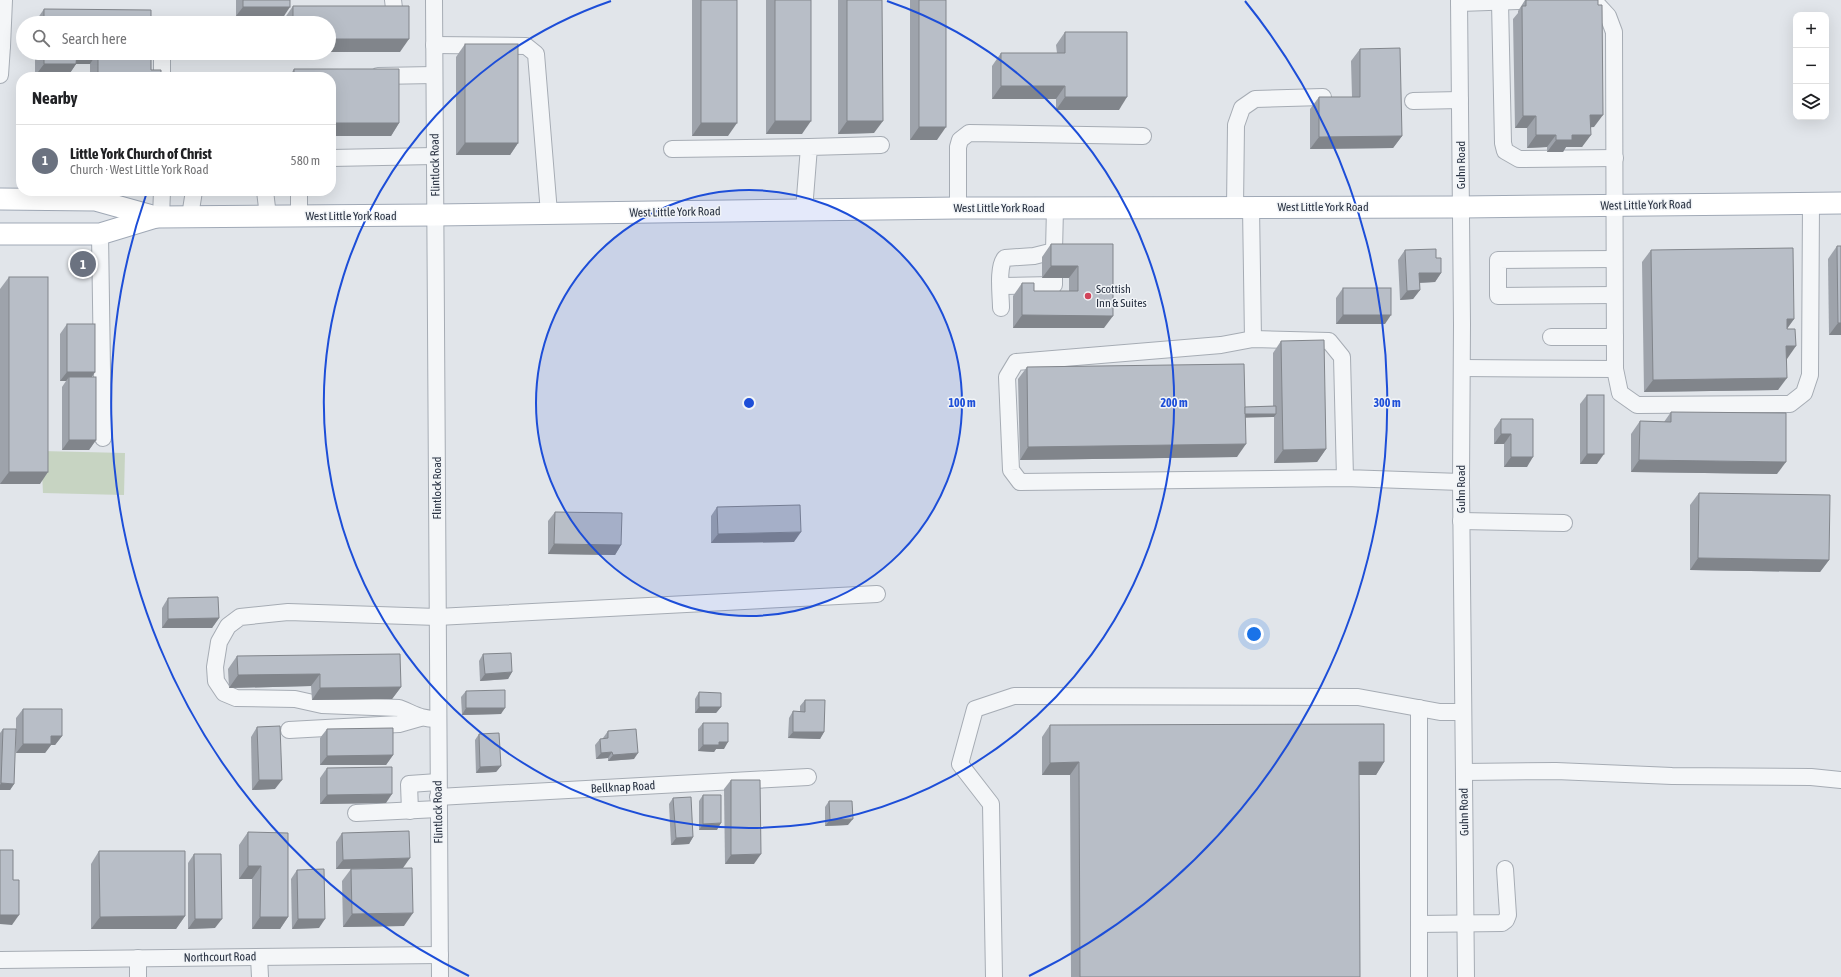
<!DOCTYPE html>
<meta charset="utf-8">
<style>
:root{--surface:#fff;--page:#f2f2f2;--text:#202124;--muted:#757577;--line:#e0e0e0;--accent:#2563eb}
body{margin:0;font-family:"Asap Condensed",sans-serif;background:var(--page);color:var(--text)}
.controls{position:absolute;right:12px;top:12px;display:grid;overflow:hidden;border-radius:8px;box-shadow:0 4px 16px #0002}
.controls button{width:36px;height:36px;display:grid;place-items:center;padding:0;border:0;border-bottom:1px solid var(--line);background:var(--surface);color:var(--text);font:20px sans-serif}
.you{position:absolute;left:1254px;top:634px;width:14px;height:14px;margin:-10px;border:3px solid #fff;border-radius:50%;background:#1a73e8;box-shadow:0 0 0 6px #1a73e833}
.badge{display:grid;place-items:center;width:26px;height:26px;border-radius:50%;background:var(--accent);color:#fff;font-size:13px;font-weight:700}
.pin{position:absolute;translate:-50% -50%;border:2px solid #fff;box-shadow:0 1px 4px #0006}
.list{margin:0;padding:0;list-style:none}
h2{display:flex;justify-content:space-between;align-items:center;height:52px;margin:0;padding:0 16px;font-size:17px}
h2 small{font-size:13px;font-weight:400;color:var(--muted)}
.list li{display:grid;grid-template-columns:26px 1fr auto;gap:12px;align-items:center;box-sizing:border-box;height:72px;padding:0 16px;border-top:1px solid var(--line)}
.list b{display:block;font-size:15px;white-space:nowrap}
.list p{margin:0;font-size:13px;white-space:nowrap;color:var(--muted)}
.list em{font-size:13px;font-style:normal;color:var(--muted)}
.icon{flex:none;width:22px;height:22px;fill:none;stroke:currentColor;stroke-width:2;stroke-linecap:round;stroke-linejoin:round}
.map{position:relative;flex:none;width:1841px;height:977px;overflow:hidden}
.search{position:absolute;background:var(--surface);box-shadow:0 4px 16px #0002;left:16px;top:16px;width:320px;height:44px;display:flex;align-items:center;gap:10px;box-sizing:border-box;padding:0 14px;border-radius:22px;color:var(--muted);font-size:15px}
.panel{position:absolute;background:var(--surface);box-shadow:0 4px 16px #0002;left:16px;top:72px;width:320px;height:124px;border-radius:16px}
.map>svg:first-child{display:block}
</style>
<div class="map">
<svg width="1841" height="977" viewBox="0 0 1841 977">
<rect width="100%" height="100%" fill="#e1e5ea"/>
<path fill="#c7d4c2" d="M41,451L125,453L124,495L43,493Z"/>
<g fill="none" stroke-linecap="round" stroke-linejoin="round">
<defs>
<g id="minor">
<path d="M393,0L394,8"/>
<path d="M434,0L440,977"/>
<path d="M1459,0L1462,324L1461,482L1466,977"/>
<path d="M1575,0L1596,3L1608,16L1614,32L1615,369L1620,393L1637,405L1790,404L1804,393L1810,375L1811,203"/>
<path d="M1500,2L1503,143L1505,151L1519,159L1615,158"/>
<path d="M1459,3L1550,0"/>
<path d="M434,45L526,46L536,54L549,213"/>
<path d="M0,46H2L4,0"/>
<path d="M162,53V77"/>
<path d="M0,75L2,46"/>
<path d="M378,76L434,75"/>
<path d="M1413,101L1460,100"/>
<path d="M672,149L809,147"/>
<path d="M331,158L434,156"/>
<path d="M265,191L268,216"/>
<path d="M299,191V216"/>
<path d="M1235,207L1236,125L1242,108L1255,99L1323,97"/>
<path d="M1251,207L1253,339"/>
<path d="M958,208V147L960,140L969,133L1143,136"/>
<path d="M804,210L809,147L881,145"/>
<path d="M190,216L194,191"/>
<path d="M161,217L162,191"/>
<path d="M100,234L103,438"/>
<path d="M1613,259L1498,260V296L1614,295"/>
<path d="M1001,286L1054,285V278"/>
<path d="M1001,308C1001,296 997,267 1005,258L1034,256L1054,251L1055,208"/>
<path d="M1551,337H1615"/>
<path d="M1462,368L1615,369"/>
<path d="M1345,478L1342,357L1329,341L1253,339L1221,345L1016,362L1007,377L1011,470L1020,482L1345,478L1461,482"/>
<path d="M1461,521L1564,523"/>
<path d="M1419,708V977"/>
<path d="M438,719C419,719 415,714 399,708L322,705L295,699L236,698L224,693L216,681L215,667L219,642L228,626L240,617L288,612L437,617L877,594"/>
<path d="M289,730L399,724L420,718"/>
<path d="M1464,772L1556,771L1672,776L1811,777L1841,780"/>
<path d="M438,797L808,777"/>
<path d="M410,811L409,784L438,782"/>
<path d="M356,813L438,809"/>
<path d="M1419,924L1502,923L1506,920L1508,915L1505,869"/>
<path d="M259,957L260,977"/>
<path d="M138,958V977"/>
<path d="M0,960L440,955"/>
<path d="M994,977L991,804L960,764L975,709L1014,696L1358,697L1440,712H1463"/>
</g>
<g id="major">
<path d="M0,199L95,200L156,217L435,215L958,208L1461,207L1841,203"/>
<path d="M0,234H100L156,217"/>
</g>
</defs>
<use href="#minor" stroke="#a6acb4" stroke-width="18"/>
<use href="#major" stroke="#a0a9b6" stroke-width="23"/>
<use href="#minor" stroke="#f4f6f8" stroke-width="16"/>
<use href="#major" stroke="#fff" stroke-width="21"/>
</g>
<g fill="#9ea3ab">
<path d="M236,0H290L284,16H236Z"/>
<path d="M692,0H737L728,136H692Z"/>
<path d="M766,0H811L802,134H766Z"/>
<path d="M838,0H882L874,133L838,134Z"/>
<path d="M910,0H946L937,140H910Z"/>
<path d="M1525,0H1598L1594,127H1591L1582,147H1566L1563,152H1547V147L1527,148V128H1515L1513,19L1518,13V11Z"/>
<path d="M293,6L400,52H329V23H284V19Z"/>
<path d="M44,9L151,23H35V22Z"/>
<path d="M1065,32L1119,110H1056V99H992V66L1001,53H1057L1056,45Z"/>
<path d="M465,44L518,143L510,155H456V57Z"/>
<path d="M1360,49L1402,136L1393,148L1310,149V109L1319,97H1352L1351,61Z"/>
<path d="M35,53H151V70L161,77H90V64H76L70,73L78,77H40L41,76H35Z"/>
<path d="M294,69H399V123L391,136H331V77H289Z"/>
<path d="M1051,244H1113L1104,328H1013V296L1022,283L1034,291H1069V278H1042V257Z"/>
<path d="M1837,246H1841V335H1829L1828,259Z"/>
<path d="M1405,250L1436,258L1441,273L1435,282L1420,283V290L1413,299L1400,300L1398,260Z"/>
<path d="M1651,250L1794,319L1787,329V359L1778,390L1644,392L1642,262Z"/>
<path d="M9,277L40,484H0V289Z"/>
<path d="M1343,288L1385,324H1336V298Z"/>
<path d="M67,324L95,372L92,377L96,440L89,450H62V387L66,381H60V334Z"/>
<path d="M1281,341L1326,449L1317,462L1274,463V417H1245L1237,457L1020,460L1018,379L1027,367L1245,407L1273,406V353Z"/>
<path d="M1587,395L1597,464H1580V404Z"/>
<path d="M1671,412L1777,474L1631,472V434L1640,421L1664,422Z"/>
<path d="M1501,419H1533L1527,467H1504V444H1494V429Z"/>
<path d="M1699,493L1829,560L1820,572L1690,570V505Z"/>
<path d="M717,507L794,542L711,543V516Z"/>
<path d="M555,512L621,545L615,555L548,554V521Z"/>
<path d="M168,598L219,618L212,628H162V608Z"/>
<path d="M483,654L512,672L508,679L480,681L479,661Z"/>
<path d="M237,656L401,687L392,699L312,700L311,686L229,688L228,669Z"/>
<path d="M466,691L501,714L462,715L461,697Z"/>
<path d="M699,692L721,707L716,713H695V699Z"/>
<path d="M805,700L824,732L820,739L788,738L789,718L793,711H800V706Z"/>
<path d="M23,709L62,736L55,745H51L45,753H16V718Z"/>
<path d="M703,723L724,749H716L714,752L698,751V729Z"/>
<path d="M1050,725L1384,762L1376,775H1359L1360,977H1071L1070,775H1042V737Z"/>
<path d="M257,727L275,789L252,790L251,737Z"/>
<path d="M3,729L14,784L10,790H0V733Z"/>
<path d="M327,729L393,755L386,765H320V738Z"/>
<path d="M608,731L634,759L608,761V758L596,759L595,745L600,739H603V738Z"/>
<path d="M479,734L501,766L496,772L476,773L475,740Z"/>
<path d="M327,768L386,803L320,804V778Z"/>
<path d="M731,780L754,864H725L724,789Z"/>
<path d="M703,795L717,830H699V801Z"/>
<path d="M673,798L693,837L689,844L671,845L669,804Z"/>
<path d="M829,801L848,825L825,826V807Z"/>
<path d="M248,832L288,917L280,929H252V879H239V845Z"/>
<path d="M342,833L403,868L336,869V842Z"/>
<path d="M99,851L185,916L176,929H91V864Z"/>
<path d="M194,854L215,928L188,929V863Z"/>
<path d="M351,869L404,926L343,927L342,881Z"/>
<path d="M297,870L319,928L292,929L291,879Z"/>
</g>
<g fill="#81858b">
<path d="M243,7H290L284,16H236Z"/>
<path d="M329,39H409L400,52H329Z"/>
<path d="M75,53H97L90,64H68Z"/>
<path d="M44,64H76L68,76L43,73L41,76H35Z"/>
<path d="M1001,86H1065L1056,99H992Z"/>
<path d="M1065,97H1127L1119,110H1056Z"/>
<path d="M1590,115H1603L1594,127L1582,128Z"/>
<path d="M1523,116H1536L1527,128H1515Z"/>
<path d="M775,121H811L802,134H766Z"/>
<path d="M847,121H883L874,133L838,134Z"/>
<path d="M331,123H399L391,136H331Z"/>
<path d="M701,123H737L728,136H692Z"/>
<path d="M919,127H946L937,140H910Z"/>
<path d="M1536,135H1556L1547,147L1527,148Z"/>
<path d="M1572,135H1591L1582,147H1566L1563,152H1547L1556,140Z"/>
<path d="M1402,136L1393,148L1310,149L1319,137Z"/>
<path d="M465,143H518L510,155H456Z"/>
<path d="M1051,266H1078L1069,278H1042Z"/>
<path d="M1419,273H1441L1435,282L1413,283Z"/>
<path d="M1420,290L1413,299L1400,300L1407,291Z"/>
<path d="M1022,315L1113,316L1104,328H1013Z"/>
<path d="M1343,315H1391L1385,324H1336Z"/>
<path d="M1787,319H1794L1785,331Z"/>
<path d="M1838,323H1841V335H1829Z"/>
<path d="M1786,346H1796L1787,359H1777Z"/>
<path d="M67,372H95L89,381L69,377L66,381H60Z"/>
<path d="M1787,378L1778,390L1644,392L1653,380Z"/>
<path d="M1238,414H1276L1274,417L1236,418Z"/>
<path d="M1501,434H1511L1504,444H1494Z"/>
<path d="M69,440H96L89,450H62Z"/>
<path d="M1246,444L1237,457L1020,460L1028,447Z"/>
<path d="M1326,449L1317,462L1274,463L1283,450Z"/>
<path d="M1587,454H1604L1597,464H1580Z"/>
<path d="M1511,457H1533L1527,467H1504Z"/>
<path d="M1639,460L1786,462L1777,474L1631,472Z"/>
<path d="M9,472H48L40,484H0Z"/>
<path d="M801,532L794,542L711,543L718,534Z"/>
<path d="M554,544L621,545L615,555L548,554Z"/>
<path d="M1698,558L1829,560L1820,572L1690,570Z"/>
<path d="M219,618L212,628H162L168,619Z"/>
<path d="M512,672L508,679L480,681L485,674Z"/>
<path d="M320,674L311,686L229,688L238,675Z"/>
<path d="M401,687L392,699L312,700L320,688Z"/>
<path d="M699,707H721L716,713H695Z"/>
<path d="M466,708H505L501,714L462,715Z"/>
<path d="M793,732H824L820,739L788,738Z"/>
<path d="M51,736H62L55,745H51L45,753H16L23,744Z"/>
<path d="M719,742H728L724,749H716L714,752L698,751L703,745Z"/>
<path d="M612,752L608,758L596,759L601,753Z"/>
<path d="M638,753L634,759L608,761L613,755Z"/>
<path d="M393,755L386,765H320L327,756Z"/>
<path d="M1079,762L1070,775H1042L1050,763Z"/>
<path d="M1359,762H1384L1376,775H1350Z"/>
<path d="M501,766L496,772L476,773L480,767Z"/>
<path d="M259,780H282L275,789L252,790Z"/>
<path d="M1,783L14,784L10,790H0V785Z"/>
<path d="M392,794L386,803L320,804L327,795Z"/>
<path d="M853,819L848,825L825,826L830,820Z"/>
<path d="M721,823L717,830H699L703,824Z"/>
<path d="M693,837L689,844L671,845L676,838Z"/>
<path d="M761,854L754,864H725L731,855Z"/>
<path d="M410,858L403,868L336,869L343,860Z"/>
<path d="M248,866H261L252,879H239Z"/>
<path d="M413,913L404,926L343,927L352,914Z"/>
<path d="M0,915H19L12,925L0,924Z"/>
<path d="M185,916L176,929H91L100,917Z"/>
<path d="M260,917H288L280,929H252Z"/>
<path d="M195,919H222L215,928L188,929Z"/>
<path d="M298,919H325L319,928L292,929Z"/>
</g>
<g fill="#b8bec7" stroke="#81858b">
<rect x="243" y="0" width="47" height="7"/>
<rect x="701" y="0" width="36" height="123"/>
<rect x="775" y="0" width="36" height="121"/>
<path d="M847,0H882L883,121H847Z"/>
<rect x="919" y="0" width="27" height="127"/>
<path d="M1526,0H1598V5H1602L1603,115H1590L1591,135H1572V140H1556V135H1536V116H1523L1522,6H1526Z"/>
<path d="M293,6H409V39H329V23H293Z"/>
<path d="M44,9L151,10V23H44Z"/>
<path d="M1065,32H1127V97H1065V86H1001V53H1065Z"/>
<rect x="465" y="44" width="53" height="99"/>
<path d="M1400,48L1402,136L1319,137V97H1360V49Z"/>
<path d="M44,53H77L76,64H44Z"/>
<path d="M98,53H151V70H161V77H98Z"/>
<path d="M294,69H399V123H331V77H294Z"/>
<rect x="43" y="73" width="35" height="4"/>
<path d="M1051,244H1113V316L1022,315V283H1034V291H1078V266H1051Z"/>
<path d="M1837,246H1841V323H1838Z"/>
<path d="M1793,248L1794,319H1787V329H1795L1796,346H1786L1787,378L1653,380L1651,250Z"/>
<path d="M1436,249V258H1441V273H1419L1420,290L1407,291L1405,250Z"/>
<rect x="9" y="277" width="39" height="195"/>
<rect x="1343" y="288" width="48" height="27"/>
<rect x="67" y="324" width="28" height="48"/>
<path d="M1324,340L1326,449L1283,450L1281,341Z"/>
<path d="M1244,364L1246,444L1028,447L1027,367Z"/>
<rect x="69" y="377" width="27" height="63"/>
<rect x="1587" y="395" width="17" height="59"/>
<path d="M1276,406V414H1245V407Z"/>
<path d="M1671,412L1786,413V462L1639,460L1640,421L1671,422Z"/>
<path d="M1501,419H1533V457H1511V434H1501Z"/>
<path d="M1699,493L1830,495L1829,560L1698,558Z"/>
<path d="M800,505L801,532L718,534L717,507Z"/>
<path d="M555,512L622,513L621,545L554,544Z"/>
<path d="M218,597L219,618L168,619V598Z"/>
<path d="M511,653L512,672L485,674L483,654Z"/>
<path d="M400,654L401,687L320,688V674L238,675L237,656Z"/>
<path d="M505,690V708H466V691Z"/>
<path d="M699,692L721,693V707H699Z"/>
<path d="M805,700H825L824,732H793V711L805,712Z"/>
<path d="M23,709H62V736H51V744H23Z"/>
<path d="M703,723H728V742H719V745H703Z"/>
<path d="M1384,724V762H1359L1360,977H1080L1079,762L1050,763V725Z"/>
<path d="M280,726L282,780H259L257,727Z"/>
<path d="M393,728V755L327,756V729Z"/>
<path d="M3,729H16L14,784L1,783Z"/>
<path d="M636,729L638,753L613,755L612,752L601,753L600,739L608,738V731Z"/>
<path d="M499,733L501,766L480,767L479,734Z"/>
<path d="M392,767V794L327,795V768Z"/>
<path d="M731,780H760L761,854L731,855Z"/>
<path d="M703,795H721V823L703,824Z"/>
<path d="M691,797L693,837L676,838L673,798Z"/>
<path d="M829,801H852L853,819L830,820Z"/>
<path d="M409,831L410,858L343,860L342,833Z"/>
<path d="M248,832L288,833V917H260L261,866H248Z"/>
<path d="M0,850H13V880H19V915H0Z"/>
<path d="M99,851H185V916L100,917Z"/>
<path d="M194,854H221L222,919H195Z"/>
<path d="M412,868L413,913L352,914L351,869Z"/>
<path d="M324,869L325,919H298L297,870Z"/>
</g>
<circle cx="749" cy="403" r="213" fill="#1d4ed8" fill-opacity=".12"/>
<g fill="none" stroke="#1d4ed8" stroke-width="2">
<circle cx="749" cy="403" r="213"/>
<path d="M887 1A425 425 0 1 1 611 1"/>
<path d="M469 976A638 638 0 0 1 146 195M1245 1A638 638 0 0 1 1029 976"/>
</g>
<circle fill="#d1445a" stroke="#f1f4f7" stroke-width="1.5" cx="1088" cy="296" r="4"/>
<g text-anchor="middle" stroke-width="3" stroke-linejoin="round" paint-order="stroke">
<g font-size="12" fill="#293242" stroke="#f1f4f7">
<text transform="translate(435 165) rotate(-91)" y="4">Flintlock Road</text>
<text transform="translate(1461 165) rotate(-90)" y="4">Guhn Road</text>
<text transform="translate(1646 205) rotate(-1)" y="4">West Little York Road</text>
<text x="1323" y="211">West Little York Road</text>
<text x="999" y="212">West Little York Road</text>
<text transform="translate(675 212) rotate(-1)" y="4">West Little York Road</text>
<text x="351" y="220">West Little York Road</text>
<text transform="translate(437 488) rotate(-90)" y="4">Flintlock Road</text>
<text transform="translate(1461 489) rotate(-90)" y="4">Guhn Road</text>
<text transform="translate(623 787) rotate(-3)" y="4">Bellknap Road</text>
<text transform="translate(438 812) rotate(-91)" y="4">Flintlock Road</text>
<text transform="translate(1464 812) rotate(-91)" y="4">Guhn Road</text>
<text transform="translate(220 957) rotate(-1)" y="4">Northcourt Road</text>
</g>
<g font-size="12" fill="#293242" stroke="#f1f4f7" text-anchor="start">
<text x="1096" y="293">Scottish<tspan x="1096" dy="14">Inn &amp; Suites</tspan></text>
</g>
</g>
<circle cx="749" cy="403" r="6" fill="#1d4ed8" stroke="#f1f4f7" stroke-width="2"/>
<g font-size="12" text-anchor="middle" font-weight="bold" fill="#1d4ed8" stroke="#f1f4f7" stroke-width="3" stroke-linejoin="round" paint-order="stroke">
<text x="962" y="407">100 m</text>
<text x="1174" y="407">200 m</text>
<text x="1387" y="407">300 m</text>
</g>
</svg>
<div class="controls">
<button>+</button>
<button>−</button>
<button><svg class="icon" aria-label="layers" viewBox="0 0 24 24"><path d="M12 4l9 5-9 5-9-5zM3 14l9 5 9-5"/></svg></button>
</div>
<div class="you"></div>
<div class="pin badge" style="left:83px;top:264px;background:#6b7280">1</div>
<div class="search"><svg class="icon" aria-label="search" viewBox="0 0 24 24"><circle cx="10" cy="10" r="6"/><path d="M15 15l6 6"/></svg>Search here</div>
<section class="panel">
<h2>Nearby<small></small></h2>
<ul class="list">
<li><span class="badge" style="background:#6b7280">1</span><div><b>Little York Church of Christ</b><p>Church · West Little York Road</p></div><em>580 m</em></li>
</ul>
</section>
</div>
